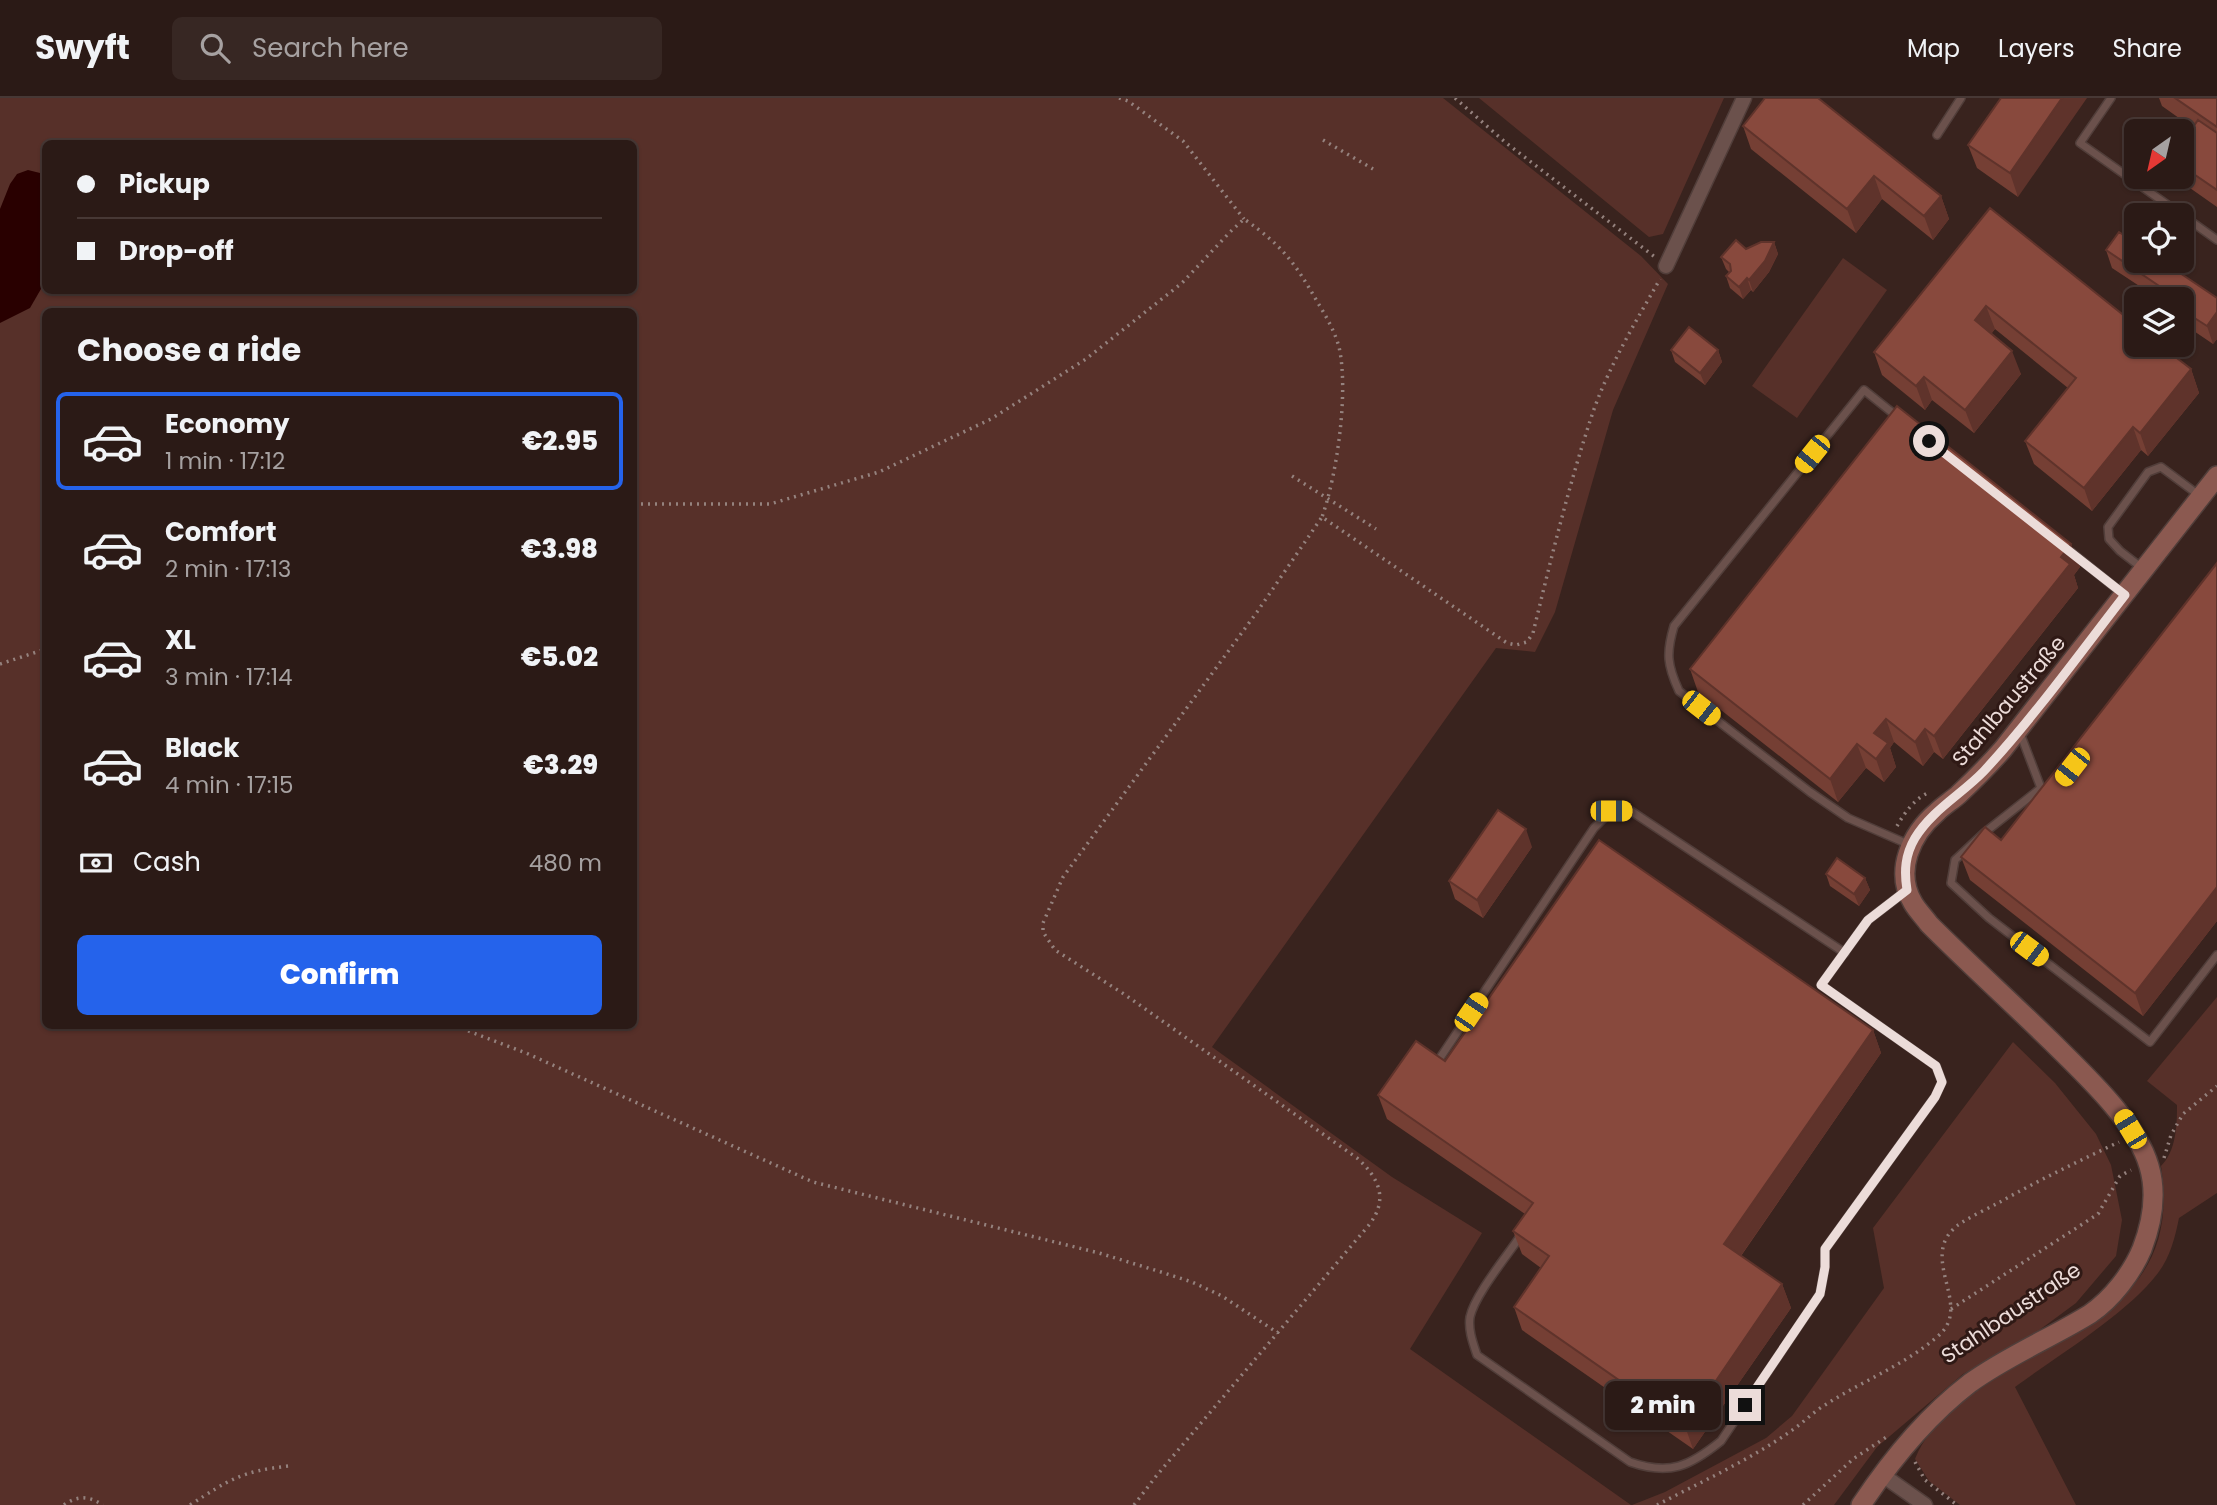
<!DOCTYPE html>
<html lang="en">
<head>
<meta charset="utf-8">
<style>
  body { margin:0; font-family:Poppins,sans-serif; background:#372723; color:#f1f3f6; height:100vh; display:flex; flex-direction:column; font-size:26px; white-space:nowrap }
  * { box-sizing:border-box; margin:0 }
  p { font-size:23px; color:#a6a1a1 }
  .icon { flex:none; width:38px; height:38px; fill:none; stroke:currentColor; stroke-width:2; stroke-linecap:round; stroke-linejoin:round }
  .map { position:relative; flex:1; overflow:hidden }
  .side { position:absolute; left:42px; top:210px; width:595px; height:721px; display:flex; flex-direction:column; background:#2b1a16; border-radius:10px; box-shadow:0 2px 5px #0004,0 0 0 2px #473835 }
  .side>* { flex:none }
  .banner { position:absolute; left:42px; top:42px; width:595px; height:154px; border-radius:10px; box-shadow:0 2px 5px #0004,0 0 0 2px #473835; display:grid; align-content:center; height:154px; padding:0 35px; background:#2b1a16 }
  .needle { width:46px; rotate:214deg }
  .buttons { position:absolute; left:2124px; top:21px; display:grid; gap:14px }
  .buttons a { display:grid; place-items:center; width:70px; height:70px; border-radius:10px; background:#2b1a16; box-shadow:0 2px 5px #0004,0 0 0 2px #473835; font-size:35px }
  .end { position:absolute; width:32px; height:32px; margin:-16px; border:9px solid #ecdcd9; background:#111; box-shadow:0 0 0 4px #111 }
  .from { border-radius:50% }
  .bubble { position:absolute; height:49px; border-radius:10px; background:#2b1a16; box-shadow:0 2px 5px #0004,0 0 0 2px #473835; font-size:23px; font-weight:800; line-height:49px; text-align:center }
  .car { position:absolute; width:21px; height:42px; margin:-21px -10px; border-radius:9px; box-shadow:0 0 5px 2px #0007; background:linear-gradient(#f5c518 24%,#345 0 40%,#f5c518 0 76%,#345 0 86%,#f5c518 0) }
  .banner b { display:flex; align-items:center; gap:24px; height:66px; font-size:26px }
  .banner b+b { border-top:2px solid #473835 }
  .banner i { width:18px; height:18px; background:#f1f3f6 }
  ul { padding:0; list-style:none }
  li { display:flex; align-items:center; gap:21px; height:98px; margin:0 14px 10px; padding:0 21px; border:4px solid transparent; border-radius:10px }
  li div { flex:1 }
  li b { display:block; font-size:26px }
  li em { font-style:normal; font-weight:800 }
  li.current { border-color:#2563eb }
  li>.icon { width:63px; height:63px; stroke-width:1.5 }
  h2 { padding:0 35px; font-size:32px; line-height:84px }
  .pay { display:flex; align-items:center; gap:18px; height:77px; padding:0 35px; font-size:26px }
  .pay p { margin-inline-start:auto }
  .primary-button { display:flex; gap:14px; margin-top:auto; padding:14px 35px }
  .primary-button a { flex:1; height:80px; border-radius:10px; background:#2563eb; color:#fff; font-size:28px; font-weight:800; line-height:80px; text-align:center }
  header { display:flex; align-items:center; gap:42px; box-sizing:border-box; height:98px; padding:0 35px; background:#2b1a16; border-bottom:2px solid #473835 }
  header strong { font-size:33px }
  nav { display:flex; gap:38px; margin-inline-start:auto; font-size:24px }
  .search { width:490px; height:63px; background:#372723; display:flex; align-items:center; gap:18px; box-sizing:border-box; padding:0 24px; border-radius:10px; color:#a6a1a1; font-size:26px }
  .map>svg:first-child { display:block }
</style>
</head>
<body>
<header>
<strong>Swyft</strong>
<div class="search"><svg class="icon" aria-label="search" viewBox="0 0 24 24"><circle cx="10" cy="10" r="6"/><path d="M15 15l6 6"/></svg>Search here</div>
<nav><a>Map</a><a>Layers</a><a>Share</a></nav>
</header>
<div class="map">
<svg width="2217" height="1407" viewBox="0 0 2217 1407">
  <rect width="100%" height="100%" fill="#39231e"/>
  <path fill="#573029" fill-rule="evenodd" d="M0 0H1443L1641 158 1668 186 1613 312 1555 514 1535 554 1496 550 1212 949 1392 1079 1482 1135 1410 1251 1631 1407H0ZM46 46H634V192H46ZM46 214H634V928H46Z
    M1479 0H1724L1663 136 1649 139Z
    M1843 160 1887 192 1797 320 1752 288Z
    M2217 899V1095L2179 1120C2175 1140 2170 1159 2158 1175 2127 1216 2057 1258 2015 1289L2076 1407H1960L1929 1383 1915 1361C1923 1340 1937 1326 1954 1311 2042 1233 2185 1222 2161 1068 2176 1053 2177 1028 2177 1007L2147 983Z
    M2013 944 2055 985 2096 1036 2111 1067 2122 1122 2116 1158 2076 1205 2026 1242 1963 1276 1877 1349 1834 1407H1632L1665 1394 1766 1340 1792 1318 1884 1190 1873 1130Z"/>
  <path fill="#290000" d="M28 72 40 75 44 80 45 184 30 210 0 225V111L10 86 17 76Z"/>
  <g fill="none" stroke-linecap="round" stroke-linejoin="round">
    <defs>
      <path id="lane" d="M2111 0 2080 45 2182 117
        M1937 37 1961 0
        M2182 117 2217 142
        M1899 320 1864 292 1674 528C1666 555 1667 567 1679 593L1810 694 1848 720 1910 747
        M2071 454 2122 495
        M2142 470 2120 453 2109 441 2108 429 2148 374 2161 369 2200 398
        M2020 635 2041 690 1984 735 1955 762 1951 785 1989 820 2150 944 2217 857
        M1440 960 1594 730 1611 713H1631L1845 855
        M1521 1137C1508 1157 1475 1196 1470 1219 1468 1232 1473 1245 1477 1257L1630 1364C1670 1378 1690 1368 1721 1343L1820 1196 1825 1169V1151L1935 999 1942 984 1936 968 1821 887 1868 822 1907 792"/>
      <path id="street" d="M1666 168 1744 0
        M1881 1376 1925 1407"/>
      <path id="secondary" d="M1861 1407C1891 1362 1927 1318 1970 1285 2007 1258 2051 1240 2090 1216 2112 1201 2132 1175 2142 1151 2152 1125 2157 1095 2149 1068 2136 1023 2084 976 2052 944 2011 904 1969 866 1929 826 1924 819 1917 812 1913 805 1894 773 1911 736 1937 714 1943 708 1951 703 1958 697 1974 682 1989 667 2003 651L2217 378"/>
    </defs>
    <use href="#lane" stroke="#513e3a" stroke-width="10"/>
    <use href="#street" stroke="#513e3a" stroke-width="17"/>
    <use href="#secondary" stroke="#513e3a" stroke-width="22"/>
    <path stroke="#95827e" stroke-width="3.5" stroke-dasharray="2 5" stroke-linecap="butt" d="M1119 0 1128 3 1183 43 1244 121
      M1455 0 1505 44 1655 159
      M1323 42 1373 71
      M1292 378 1376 431
      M634 406H770L879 374 991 321 1086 261 1182 185 1230 134 1244 121C1283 148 1295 165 1318 205 1326 218 1335 234 1339 249 1349 293 1337 377 1322 419
      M0 566 46 551
      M1897 728C1905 714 1915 700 1930 694
      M455 928 526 955 813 1084 1099 1155 1161 1174 1192 1184 1222 1198 1278 1235
      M2164 1060 2171 1037 2183 1016 2217 988
      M1951 1211 2098 1116 2120 1078 2131 1072
      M1915 1364 1925 1382 1957 1407
      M64 1407C78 1397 89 1398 103 1407
      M190 1407C229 1382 241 1373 289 1368
      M1134 1407 1157 1377 1369 1127C1389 1101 1379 1080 1357 1060L1124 896 1055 852 1043 834V825L1063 779 1257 514 1322 419 1507 545 1516 547 1527 544 1533 535C1551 461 1569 386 1593 314 1609 268 1636 223 1660 181
      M1657 1407C1701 1384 1751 1361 1791 1333 1803 1325 1813 1314 1825 1307 1862 1283 1905 1267 1938 1238 1969 1212 1932 1174 1945 1143 1948 1136 1953 1131 1958 1127 1971 1118 1987 1111 2000 1104 2039 1082 2079 1063 2119 1044
      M1803 1407 1853 1361 1888 1338"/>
    <use href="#lane" stroke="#6b514c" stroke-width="7"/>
    <use href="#street" stroke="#6b514c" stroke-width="14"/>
    <use href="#secondary" stroke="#8b5950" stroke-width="19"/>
  </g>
  <path fill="#753f34" d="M2001 0 2018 99 1977 70 1968 47Z
    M2159 0H2217V109L2180 83 2178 79H2182V45L2193 30 2162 8Z
    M1743 28 1941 98 1949 121 1933 142 1882 101 1856 135 1751 51Z
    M1990 110 2191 271 2199 295 2148 358 2141 352 2092 413 2034 366 2025 343 2068 290 1995 231 1991 236 2021 276 1974 335 1932 302 1925 312 1882 277 1874 254Z
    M1774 144 1778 156 1769 174 1753 194 1751 192 1743 201 1730 190 1726 178 1729 174 1726 171 1721 159Z
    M2106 152 2217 200V241L2213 246 2182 225V201H2159L2112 170Z
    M1671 252H1718L1722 264 1705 287 1675 264Z
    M2071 446 2080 469 2074 477 2078 490 1943 661 1934 654 1923 668 1894 644 1890 650 1896 669 1884 684 1866 670 1838 704 1698 594 1690 571Z
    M2217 465V823L2143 918 1970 782 1961 759 2001 742Z
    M1532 749 1483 820 1455 801 1449 783Z
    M1826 776 1865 780 1870 792 1859 808 1830 788Z
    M1873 932 1881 955 1741 1158 1782 1186 1791 1210 1693 1351 1522 1232 1514 1209 1541 1170 1522 1156 1513 1133 1525 1116 1387 1021 1378 997 1445 963Z"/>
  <path fill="#5f332b" d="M2062 0H2087L2018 99 2010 75Z
    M1874 78 1882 101 1856 135 1847 111Z
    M1941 98 1949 121 1933 142 1924 118Z
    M1774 144 1778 156 1769 174 1753 194 1749 182Z
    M1747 180 1751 192 1743 201 1739 189Z
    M1986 208 1995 231 1983 246 1975 222Z
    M2217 214V241L2213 246 2207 228Z
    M1718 252 1722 264 1705 287 1700 275Z
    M2012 253 2021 276 1974 335 1965 312Z
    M2191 271 2199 295 2148 358 2140 335Z
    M1924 279 1932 302 1925 312 1916 288Z
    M2133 329 2141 352 2092 413 2084 390Z
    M2071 446 2080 469 2074 477 2078 490 1943 661 1934 638Z
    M1886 621 1894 644 1890 650 1896 669 1884 684 1876 661 1874 635Z
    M1925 631 1934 654 1923 668 1915 644Z
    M1857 646 1866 670 1838 704 1830 681Z
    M1526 731 1532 749 1483 820 1477 802Z
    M1865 780 1870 792 1859 808 1854 796Z
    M2217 789V823L2143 918 2135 895Z
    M1873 932 1881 955 1733 1169 1724 1146Z
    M1782 1186 1791 1210 1693 1351 1685 1328Z"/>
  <path fill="#88493d" stroke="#5f332b" stroke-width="2" d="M1765 0H1818L1941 98 1924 118 1874 78 1847 111 1743 28Z
    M2001 0H2062L2010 75 1968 47Z
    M2175 0H2217V29Z
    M2198 22 2217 35V92L2182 68V45Z
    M1990 110 2137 228V247H2160L2191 271 2140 335 2133 329 2084 390 2025 343 2076 280 1986 208 1975 222 2012 253 1965 312 1924 279 1916 288 1874 254Z
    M2119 134 2137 146V163H2162L2217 200V214L2207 228 2182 212V201H2166L2164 200 2168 194 2106 152Z
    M1736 142 1746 151 1761 144H1774L1765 163 1749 182 1747 180 1739 189 1726 178 1731 173 1730 166 1721 159Z
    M1689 229 1718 252 1700 275 1671 252Z
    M1897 308 2071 446 2061 459 2070 466 1934 638 1925 631 1915 644 1886 621 1874 635 1888 645 1876 661 1857 646 1830 681 1690 571Z
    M2217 465V789L2135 895 1961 759 1985 729 2001 742Z
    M1498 712 1526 731 1477 802 1449 783Z
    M1599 742 1873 932 1724 1146 1782 1186 1685 1328 1514 1209 1549 1158 1513 1133 1533 1105 1378 997 1416 943 1445 963Z
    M1837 760 1865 780 1854 796 1826 776Z"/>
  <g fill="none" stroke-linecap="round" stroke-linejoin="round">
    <path stroke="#ecdcd9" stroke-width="9" d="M1745 1307 1820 1196 1825 1169V1151L1935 999 1942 984 1936 968 1821 887 1868 822 1907 792C1904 773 1905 757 1915 740 1932 712 1962 696 1984 673 2034 619 2080 555 2125 497L1929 343"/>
  </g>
  <g text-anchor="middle" stroke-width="6" stroke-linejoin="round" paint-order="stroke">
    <g font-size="21" fill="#ecdcd9" stroke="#2f1915">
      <text transform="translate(2009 603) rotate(-50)" y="7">Stahlbaustraße</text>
      <text transform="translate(2011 1215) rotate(-34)" y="7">Stahlbaustraße</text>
    </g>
  </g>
</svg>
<div class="buttons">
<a><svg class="needle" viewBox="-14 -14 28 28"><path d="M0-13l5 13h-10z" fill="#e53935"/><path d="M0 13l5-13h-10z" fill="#a6a1a1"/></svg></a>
<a><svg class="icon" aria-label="locate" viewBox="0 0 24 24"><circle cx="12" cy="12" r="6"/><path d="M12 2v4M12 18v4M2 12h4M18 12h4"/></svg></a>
<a><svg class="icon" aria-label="layers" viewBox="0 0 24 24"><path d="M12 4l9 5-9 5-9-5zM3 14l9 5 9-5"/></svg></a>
</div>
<i class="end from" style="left:1929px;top:343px"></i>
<i class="end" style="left:1745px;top:1307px"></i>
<div class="bubble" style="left:1605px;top:1283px;width:116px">2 min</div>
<i class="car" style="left:1812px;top:356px;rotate:219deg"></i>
<i class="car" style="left:1701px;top:610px;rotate:128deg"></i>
<i class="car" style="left:2072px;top:669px;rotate:218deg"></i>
<i class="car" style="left:1611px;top:713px;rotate:90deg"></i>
<i class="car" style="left:2029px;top:851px;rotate:127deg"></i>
<i class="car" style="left:1471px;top:914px;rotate:34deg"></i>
<i class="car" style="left:2130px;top:1031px;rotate:329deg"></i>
<div class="banner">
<b><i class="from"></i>Pickup</b>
<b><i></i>Drop-off</b>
</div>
<section class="side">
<h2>Choose a ride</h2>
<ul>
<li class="current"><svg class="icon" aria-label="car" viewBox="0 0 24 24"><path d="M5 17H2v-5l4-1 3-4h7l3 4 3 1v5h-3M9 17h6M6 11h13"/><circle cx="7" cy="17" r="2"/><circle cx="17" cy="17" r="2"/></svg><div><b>Economy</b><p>1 min · 17:12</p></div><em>€2.95</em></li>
<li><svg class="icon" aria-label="car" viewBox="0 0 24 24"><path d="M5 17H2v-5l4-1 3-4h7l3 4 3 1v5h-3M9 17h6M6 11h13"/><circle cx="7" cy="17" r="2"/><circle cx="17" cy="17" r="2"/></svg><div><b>Comfort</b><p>2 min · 17:13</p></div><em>€3.98</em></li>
<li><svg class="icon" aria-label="car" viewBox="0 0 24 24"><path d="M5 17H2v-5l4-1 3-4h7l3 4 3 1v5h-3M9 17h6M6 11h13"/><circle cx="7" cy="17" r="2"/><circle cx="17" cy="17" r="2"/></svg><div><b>XL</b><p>3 min · 17:14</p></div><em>€5.02</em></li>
<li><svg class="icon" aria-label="car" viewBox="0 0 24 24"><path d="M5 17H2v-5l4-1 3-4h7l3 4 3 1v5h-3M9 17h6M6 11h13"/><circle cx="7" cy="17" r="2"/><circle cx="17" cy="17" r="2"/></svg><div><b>Black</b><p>4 min · 17:15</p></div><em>€3.29</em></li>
</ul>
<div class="pay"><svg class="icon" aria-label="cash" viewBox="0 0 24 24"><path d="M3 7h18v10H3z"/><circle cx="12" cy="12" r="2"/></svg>Cash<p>480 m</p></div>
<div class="primary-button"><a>Confirm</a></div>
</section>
</div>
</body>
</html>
